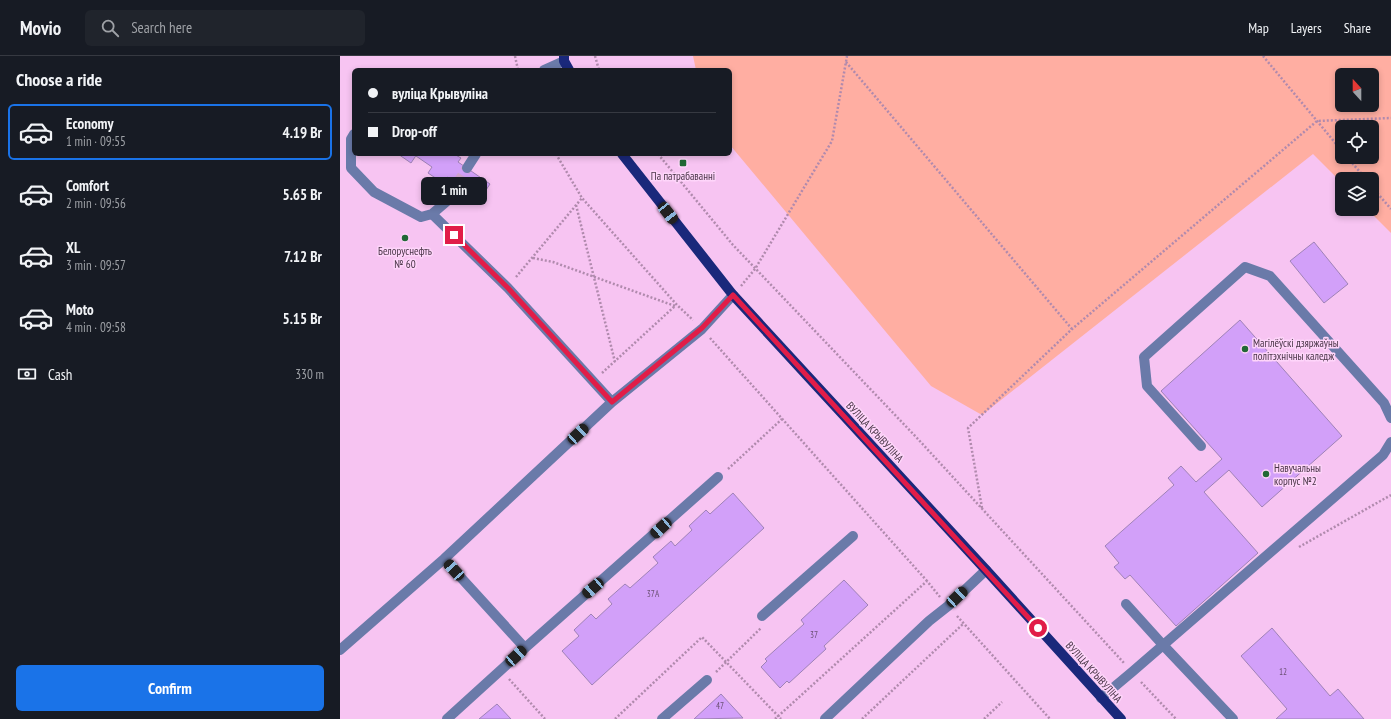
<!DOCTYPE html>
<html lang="en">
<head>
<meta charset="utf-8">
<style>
  body { margin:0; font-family:"PT Sans Narrow",sans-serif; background:#20242c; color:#f1f3f6; height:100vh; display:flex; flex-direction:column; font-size:15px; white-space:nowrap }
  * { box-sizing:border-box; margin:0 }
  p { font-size:13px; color:#9ea1a6 }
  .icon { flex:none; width:22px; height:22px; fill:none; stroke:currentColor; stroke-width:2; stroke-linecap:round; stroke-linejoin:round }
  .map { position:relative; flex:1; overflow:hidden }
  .side { display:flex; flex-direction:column; background:#171b24; width:340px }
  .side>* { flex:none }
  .guide { position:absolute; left:12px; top:12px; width:380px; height:88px; border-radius:6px; box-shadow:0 2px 6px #0003; display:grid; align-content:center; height:88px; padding:0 16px; background:#171b24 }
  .needle { width:26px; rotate:339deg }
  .buttons { position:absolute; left:995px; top:12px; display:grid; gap:8px }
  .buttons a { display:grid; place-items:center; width:44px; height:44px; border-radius:6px; background:#171b24; box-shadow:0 2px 6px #0003; font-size:20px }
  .end { position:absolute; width:18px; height:18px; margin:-9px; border:5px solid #e11d48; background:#fff; box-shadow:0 0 0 2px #fff }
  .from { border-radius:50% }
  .bubble { position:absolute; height:28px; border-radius:6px; background:#171b24; box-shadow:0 2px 6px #0003; font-size:13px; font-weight:700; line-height:28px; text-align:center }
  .car { position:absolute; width:12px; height:24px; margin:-12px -6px; border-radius:5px; box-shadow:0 0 3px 1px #0007; background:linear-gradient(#222 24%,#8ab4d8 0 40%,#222 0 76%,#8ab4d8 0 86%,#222 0) }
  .guide b { display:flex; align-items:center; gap:14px; height:38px; font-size:15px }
  .guide b+b { border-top:1px solid #363941 }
  .guide i { width:10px; height:10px; background:#f1f3f6 }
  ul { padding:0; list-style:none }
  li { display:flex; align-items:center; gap:12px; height:56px; margin:0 8px 6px; padding:0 8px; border:2px solid transparent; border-radius:6px }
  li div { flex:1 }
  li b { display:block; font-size:15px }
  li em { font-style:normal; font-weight:700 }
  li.current { border-color:#1a73e8 }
  li>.icon { width:36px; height:36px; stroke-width:1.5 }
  h2 { padding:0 16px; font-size:18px; line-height:48px }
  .pay { display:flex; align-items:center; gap:10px; height:44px; padding:0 16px; font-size:15px }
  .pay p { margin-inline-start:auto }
  .button { display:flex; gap:8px; margin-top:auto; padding:8px 16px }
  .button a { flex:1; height:46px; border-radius:6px; background:#1a73e8; color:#fff; font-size:16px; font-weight:700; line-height:46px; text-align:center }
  header { display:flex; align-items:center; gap:24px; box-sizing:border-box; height:56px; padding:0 20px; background:#171b24; border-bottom:1px solid #363941 }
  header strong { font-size:19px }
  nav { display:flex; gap:22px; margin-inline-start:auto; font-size:14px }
  .search { width:280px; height:36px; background:#20242c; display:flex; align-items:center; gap:10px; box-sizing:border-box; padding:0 14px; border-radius:6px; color:#9ea1a6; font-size:15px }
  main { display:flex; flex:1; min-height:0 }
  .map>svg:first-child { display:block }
</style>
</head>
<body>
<header>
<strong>Movio</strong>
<div class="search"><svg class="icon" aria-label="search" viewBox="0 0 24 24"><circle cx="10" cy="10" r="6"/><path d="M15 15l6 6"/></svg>Search here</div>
<nav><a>Map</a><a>Layers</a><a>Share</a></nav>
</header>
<main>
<section class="side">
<h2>Choose a ride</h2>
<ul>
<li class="current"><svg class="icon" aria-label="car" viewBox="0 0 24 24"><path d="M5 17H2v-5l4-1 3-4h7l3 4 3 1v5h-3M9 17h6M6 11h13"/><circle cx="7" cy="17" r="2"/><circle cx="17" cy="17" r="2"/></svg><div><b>Economy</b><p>1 min · 09:55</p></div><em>4.19 Br</em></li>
<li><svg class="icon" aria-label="car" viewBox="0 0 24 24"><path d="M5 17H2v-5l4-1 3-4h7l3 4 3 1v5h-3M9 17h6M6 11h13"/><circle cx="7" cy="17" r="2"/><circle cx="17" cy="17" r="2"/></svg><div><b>Comfort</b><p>2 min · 09:56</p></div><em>5.65 Br</em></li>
<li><svg class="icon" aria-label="car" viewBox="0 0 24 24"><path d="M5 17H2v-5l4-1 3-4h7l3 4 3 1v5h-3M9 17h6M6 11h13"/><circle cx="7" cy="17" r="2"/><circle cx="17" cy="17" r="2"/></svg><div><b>XL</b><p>3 min · 09:57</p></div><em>7.12 Br</em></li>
<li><svg class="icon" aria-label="car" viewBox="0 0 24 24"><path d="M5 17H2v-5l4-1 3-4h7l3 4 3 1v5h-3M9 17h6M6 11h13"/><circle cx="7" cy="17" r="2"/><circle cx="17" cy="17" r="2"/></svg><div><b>Moto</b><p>4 min · 09:58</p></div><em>5.15 Br</em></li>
</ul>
<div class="pay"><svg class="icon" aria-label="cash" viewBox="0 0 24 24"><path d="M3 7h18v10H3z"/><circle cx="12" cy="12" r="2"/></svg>Cash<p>330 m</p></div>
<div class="button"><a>Confirm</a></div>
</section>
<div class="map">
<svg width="1051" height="663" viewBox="0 0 1051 663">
  <rect width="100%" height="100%" fill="#f7c4f2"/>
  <path fill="#ffaea2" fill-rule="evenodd" d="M353 0H1051V177L1027 153H1032V123H1002V127L973 98 642 359 591 330 390 89V14H356ZM1002 19H1032V49H1002ZM1002 71H1032V101H1002Z"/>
  <path fill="#d2a0f9" stroke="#9f82b7" d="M58 98H77L71 107Z
    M77 98H114L121 102 118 106 150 128 140 143 107 121 103 127 88 117 92 111 76 100Z
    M974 186 1008 228 984 247 950 205Z
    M900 264 1002 380 922 451 889 414 864 436 918 497 836 570 790 519 785 523 774 511 779 507 765 490 834 429 828 422 841 410 856 426 882 403 821 335Z
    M393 437 424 472 252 629 222 595 239 580 234 574 251 558 256 563 272 548 268 543 285 528 290 532 318 507 313 501 331 485 335 490 352 474 349 470 366 454 370 458Z
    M504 524 528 549 484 590 486 593 449 627 447 625 440 632 421 611 427 605 425 603 464 568 461 564Z
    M932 572 990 640 998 633 1024 663H936L947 653 901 600Z
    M381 638 403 662 354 663Z
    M157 648 171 663H139Z"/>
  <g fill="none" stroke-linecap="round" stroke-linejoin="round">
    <path stroke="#d4a7d0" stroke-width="10" stroke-dasharray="10 5" stroke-linecap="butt" d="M117 128 127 112"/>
    <path stroke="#b08aad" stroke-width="2.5" stroke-dasharray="2 2" stroke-linecap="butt" d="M175 0 178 14
      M255 0 259 14
      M923 0 1002 95
      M506 6 732 273
      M216 98 242 142 337 249 353 264
      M318 98 393 189 577 382 784 607
      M1007 101 1026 123
      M1032 131 1051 153
      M236 149 275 306
      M193 202 213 206 335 250
      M176 221 242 142
      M401 230 415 213 492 85 507 0
      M370 282 587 525
      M262 317 335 250
      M388 413 442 363
      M642 452 628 372 732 273 977 65 1051 62
      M959 491 1051 439
      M617 560 710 663
      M376 616 421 572
      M169 623 205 663
      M801 626 836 663
      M275 663 362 581 441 663
      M435 663 587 525 600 541
      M522 663 623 568
      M644 663 662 646"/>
    <path stroke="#6a7aa9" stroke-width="10" d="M204 14 224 5
      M14 78 11 83V112L34 136 81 161 92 158 106 146 117 128
      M127 112 136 98
      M92 158 168 232 272 346
      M861 390 807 330 804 301 905 211 930 220 1044 347 1051 362
      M104 503 185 592 107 663
      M786 548 823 589 893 663
      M422 560 513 480
      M185 592 378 421
      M0 594 104 503 272 346 362 273 393 239
      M761 642 792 616 1043 399 1051 386
      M322 663 367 624
      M485 663 589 565 608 550 646 514"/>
    <path stroke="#1a287b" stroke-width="10" d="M224 0V5L229 14
      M282 98 393 239 646 514 781 663"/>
  </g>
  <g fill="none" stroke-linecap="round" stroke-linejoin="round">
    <path stroke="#e11d48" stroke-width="5" d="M114 179 168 232 272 346 362 272 393 239 698 572"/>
  </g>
  <g fill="#216835" stroke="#fed5fa" stroke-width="1.5">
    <rect x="339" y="103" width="8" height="8" rx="2"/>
    <circle cx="65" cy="182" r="4"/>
    <circle cx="905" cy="293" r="4"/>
    <circle cx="926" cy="418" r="4"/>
  </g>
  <g text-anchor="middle" stroke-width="3" stroke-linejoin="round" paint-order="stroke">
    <g font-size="9" fill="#6b5074">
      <text x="313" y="541">37А</text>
      <text x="474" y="582">37</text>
      <text x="943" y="619">12</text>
      <text x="380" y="653">47</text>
    </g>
    <g font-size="11" fill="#493547" stroke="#fed5fa">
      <text x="343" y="124">Па патрабаванні</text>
      <text x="65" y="199">Белоруснефть<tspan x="65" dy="13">№ 60</tspan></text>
      <text x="913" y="291" text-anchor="start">Магілёўскі дзяржаўны<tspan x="913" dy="13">політэхнічны каледж</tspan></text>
      <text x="934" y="416" text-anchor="start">Навучальны<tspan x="934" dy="13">корпус №2</tspan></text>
    </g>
    <g font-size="11" fill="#493547" stroke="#fed5fa">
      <text transform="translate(535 376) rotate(47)" y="4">ВУЛІЦА КРЫВУЛІНА</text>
      <text transform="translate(754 616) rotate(48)" y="4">ВУЛІЦА КРЫВУЛІНА</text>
    </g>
  </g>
</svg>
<div class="buttons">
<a><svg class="needle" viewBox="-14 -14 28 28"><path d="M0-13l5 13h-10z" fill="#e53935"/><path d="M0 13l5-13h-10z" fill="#9ea1a6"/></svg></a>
<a><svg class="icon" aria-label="locate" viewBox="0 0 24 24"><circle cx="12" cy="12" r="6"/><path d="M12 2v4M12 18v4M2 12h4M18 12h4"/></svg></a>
<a><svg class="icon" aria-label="layers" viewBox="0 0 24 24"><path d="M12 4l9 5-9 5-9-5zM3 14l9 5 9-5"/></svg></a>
</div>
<i class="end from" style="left:698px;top:572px"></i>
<i class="end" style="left:114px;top:179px"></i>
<div class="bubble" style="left:81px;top:121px;width:66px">1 min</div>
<i class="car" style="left:328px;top:157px;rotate:142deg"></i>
<i class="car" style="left:238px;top:378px;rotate:47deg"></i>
<i class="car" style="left:321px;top:472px;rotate:228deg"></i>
<i class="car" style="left:114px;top:514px;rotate:318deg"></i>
<i class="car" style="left:253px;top:532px;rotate:229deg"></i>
<i class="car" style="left:617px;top:541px;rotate:47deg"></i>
<i class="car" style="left:176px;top:600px;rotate:48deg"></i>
<div class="guide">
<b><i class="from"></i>вуліца Крывуліна</b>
<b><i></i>Drop-off</b>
</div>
</div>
</main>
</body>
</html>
